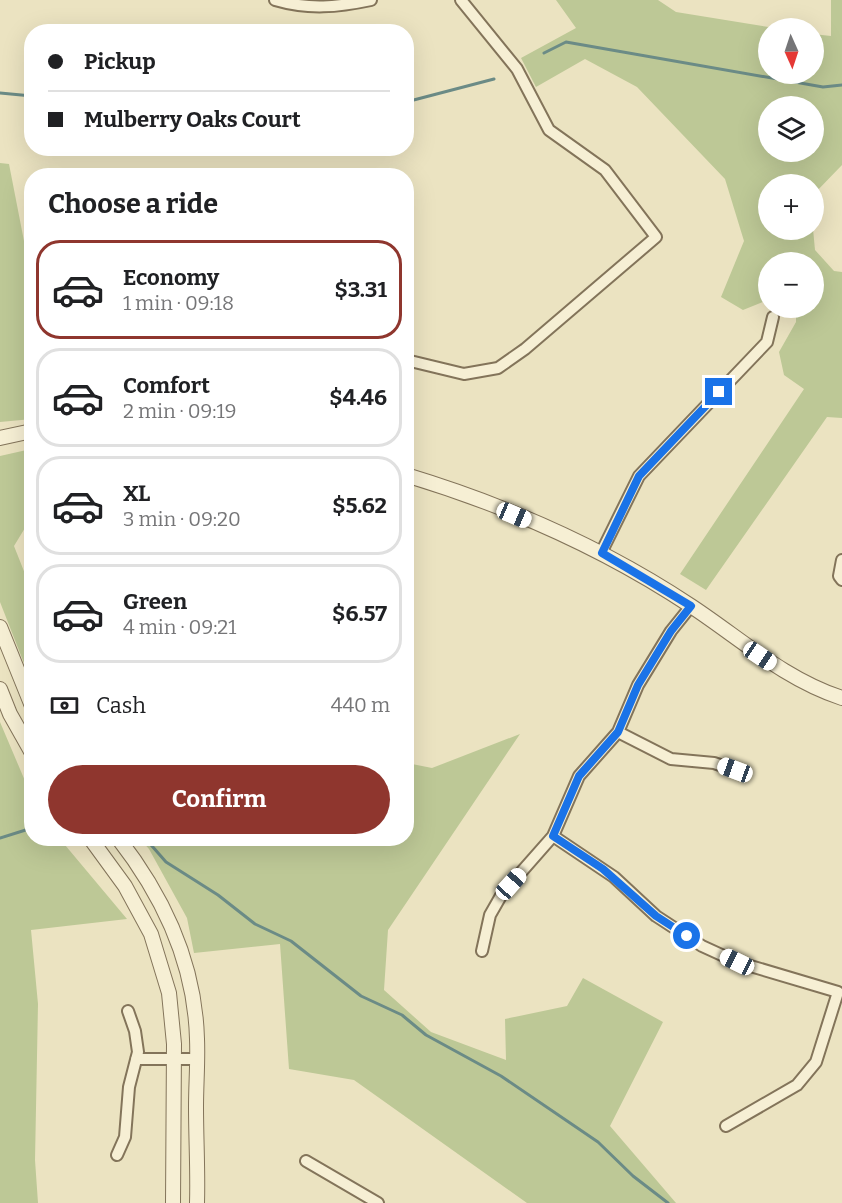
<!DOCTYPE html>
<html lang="en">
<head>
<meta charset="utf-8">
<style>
  body { margin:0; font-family:Bitter,serif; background:#f2f2f2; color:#202124; height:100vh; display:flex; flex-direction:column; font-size:22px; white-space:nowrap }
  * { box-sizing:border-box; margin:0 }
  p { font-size:20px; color:#757577 }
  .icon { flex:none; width:33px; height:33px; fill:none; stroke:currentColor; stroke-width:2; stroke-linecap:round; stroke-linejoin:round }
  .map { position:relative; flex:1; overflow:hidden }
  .details { position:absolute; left:24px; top:168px; width:390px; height:678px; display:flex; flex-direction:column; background:#fff; border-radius:24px; box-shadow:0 6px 24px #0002 }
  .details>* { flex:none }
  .top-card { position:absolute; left:24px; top:24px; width:390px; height:132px; border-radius:24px; box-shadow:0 6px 24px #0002; display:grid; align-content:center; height:132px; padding:0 24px; background:#fff }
  .needle { width:39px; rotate:177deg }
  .tools { position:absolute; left:758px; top:18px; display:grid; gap:12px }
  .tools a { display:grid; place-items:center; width:66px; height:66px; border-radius:50%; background:#fff; box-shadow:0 6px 24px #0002; font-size:30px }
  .end { position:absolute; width:27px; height:27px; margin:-14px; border:8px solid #1a73e8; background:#fff; box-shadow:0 0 0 3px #fff }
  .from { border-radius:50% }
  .car { position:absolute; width:18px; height:36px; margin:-18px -9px; border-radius:8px; box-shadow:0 0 4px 2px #0007; background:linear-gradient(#fff 24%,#345 0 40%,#fff 0 76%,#345 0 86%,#fff 0) }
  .top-card b { display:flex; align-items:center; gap:21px; height:57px; font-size:22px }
  .top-card b+b { border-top:2px solid #e0e0e0 }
  .top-card i { width:15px; height:15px; background:#202124 }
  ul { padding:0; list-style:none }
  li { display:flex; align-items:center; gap:18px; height:99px; margin:0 12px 9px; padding:0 12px; border:3px solid #e0e0e0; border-radius:24px }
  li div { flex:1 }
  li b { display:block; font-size:22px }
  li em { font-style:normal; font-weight:700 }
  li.on { border-color:#8f362e }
  li>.icon { width:54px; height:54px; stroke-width:1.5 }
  h2 { padding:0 24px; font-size:27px; line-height:72px }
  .pay { display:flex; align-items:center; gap:15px; height:66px; padding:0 24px; font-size:22px }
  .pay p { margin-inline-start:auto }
  .action { display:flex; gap:12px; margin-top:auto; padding:12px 24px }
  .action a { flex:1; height:69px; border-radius:36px; background:#8f362e; color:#fff; font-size:24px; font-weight:700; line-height:69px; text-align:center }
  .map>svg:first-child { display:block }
</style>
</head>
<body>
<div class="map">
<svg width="842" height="1203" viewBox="0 0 842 1203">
  <rect width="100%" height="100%" fill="#ebe3c1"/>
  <path fill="#bdc896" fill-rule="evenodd" d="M556 0H658L676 12 775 28H768V74H813V34L831 36V0H842V165L813 195V184H768V230L813 229 815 250 834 271 842 272V418L827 417 706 590 680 574 804 389 784 375 779 352 796 322V309L794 308H813V262H768V300L743 310 721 297 744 241 725 179 637 87 585 59 536 87 521 58 576 28ZM768 106H813V152H768Z
    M0 163 9 164 31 277 32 419 0 422Z
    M31 449V518L14 546 31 589V681L0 602V456Z
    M0 722 31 795 32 838 60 839 127 919 31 930 38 1004 35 1160 38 1203H0Z
    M520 734 388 930 384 990 431 1032 506 1060 505 1019 567 1006 583 978 663 1022 610 1126 676 1203H527L354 1080 289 1069 280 944 194 953 187 918 149 849 140 839 406 838 407 763 432 768Z"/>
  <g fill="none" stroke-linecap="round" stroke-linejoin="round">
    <path stroke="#6b8b86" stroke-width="3" d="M544 53 566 42 823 87 842 85
      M0 93 32 96
      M406 102 494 79
      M0 838 32 828
      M145 838 166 862 218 895 255 924 291 941 361 996 402 1015 426 1035 501 1076 598 1142 633 1176 668 1203"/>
    <defs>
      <path id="minor" d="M275 0C309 10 338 7 371 0
        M406 360 464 374 498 368 525 349 656 237 605 170 549 130 517 69 461 0
        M601 553 639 476 767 342 773 317
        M842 560 839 576 842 580
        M618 732 671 759 714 763 735 770
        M553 836 614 877 656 916 702 946 737 962 838 992 816 1062 797 1085 726 1126
        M482 951 490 915 502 894 553 836 579 776 618 732 638 685 671 631 691 606
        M136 1059H197
        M117 1155 125 1137 129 1087 138 1052 135 1031 128 1011
        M306 1161 378 1203"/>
      <path id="tertiary" d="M0 438 32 431
        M406 475C505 505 605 549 691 606 741 639 784 679 842 698
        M0 627 32 706
        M0 689 10 714 32 753
        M90 838 125 886 151 934 169 993 174 1044 173 1203
        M118 838C164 897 195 963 197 1039 198 1061 196 1084 196 1107 196 1139 198 1171 197 1203"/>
    </defs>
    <use href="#minor" stroke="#83745a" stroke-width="14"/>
    <use href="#tertiary" stroke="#83745a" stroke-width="16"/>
    <use href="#minor" stroke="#f6efd4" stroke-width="10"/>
    <use href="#tertiary" stroke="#f6efd4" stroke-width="14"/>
  </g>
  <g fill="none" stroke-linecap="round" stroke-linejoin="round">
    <path stroke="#1a73e8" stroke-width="8" d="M687 936 656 916 603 869 553 836 579 776 618 732 638 685 671 631 691 606 602 553 639 476 719 392"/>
  </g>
</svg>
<div class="tools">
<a><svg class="needle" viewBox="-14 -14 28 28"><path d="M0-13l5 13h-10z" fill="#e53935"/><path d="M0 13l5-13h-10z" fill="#757577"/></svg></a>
<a><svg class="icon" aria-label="layers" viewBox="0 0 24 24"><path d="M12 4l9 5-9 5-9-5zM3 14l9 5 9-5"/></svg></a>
<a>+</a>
<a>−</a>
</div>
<i class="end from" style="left:687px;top:936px"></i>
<i class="end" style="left:719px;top:392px"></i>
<i class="car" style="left:514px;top:515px;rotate:113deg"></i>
<i class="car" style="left:760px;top:656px;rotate:124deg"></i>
<i class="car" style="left:735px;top:770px;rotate:290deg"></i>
<i class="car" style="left:511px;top:884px;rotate:42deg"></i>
<i class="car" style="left:737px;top:962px;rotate:296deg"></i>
<div class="top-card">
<b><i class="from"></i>Pickup</b>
<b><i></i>Mulberry Oaks Court</b>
</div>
<section class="details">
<h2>Choose a ride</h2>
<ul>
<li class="on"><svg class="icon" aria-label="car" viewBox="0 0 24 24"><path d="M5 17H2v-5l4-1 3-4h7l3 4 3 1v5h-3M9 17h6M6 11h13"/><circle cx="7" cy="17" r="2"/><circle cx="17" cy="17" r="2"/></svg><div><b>Economy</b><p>1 min · 09:18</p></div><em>$3.31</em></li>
<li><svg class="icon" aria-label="car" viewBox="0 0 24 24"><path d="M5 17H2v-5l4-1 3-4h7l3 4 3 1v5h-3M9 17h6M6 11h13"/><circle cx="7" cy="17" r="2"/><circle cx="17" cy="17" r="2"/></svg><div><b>Comfort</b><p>2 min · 09:19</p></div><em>$4.46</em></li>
<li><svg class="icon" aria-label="car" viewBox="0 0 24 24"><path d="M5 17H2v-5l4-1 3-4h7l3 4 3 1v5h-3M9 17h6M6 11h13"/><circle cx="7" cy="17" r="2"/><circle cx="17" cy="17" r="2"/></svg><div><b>XL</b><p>3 min · 09:20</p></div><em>$5.62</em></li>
<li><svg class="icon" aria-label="car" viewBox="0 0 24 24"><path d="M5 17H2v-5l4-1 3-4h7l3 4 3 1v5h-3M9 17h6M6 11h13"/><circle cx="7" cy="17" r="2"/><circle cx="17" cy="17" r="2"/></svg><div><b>Green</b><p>4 min · 09:21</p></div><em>$6.57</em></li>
</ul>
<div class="pay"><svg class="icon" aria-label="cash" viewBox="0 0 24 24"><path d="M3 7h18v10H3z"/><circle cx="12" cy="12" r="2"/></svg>Cash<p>440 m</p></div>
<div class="action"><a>Confirm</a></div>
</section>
</div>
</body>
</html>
